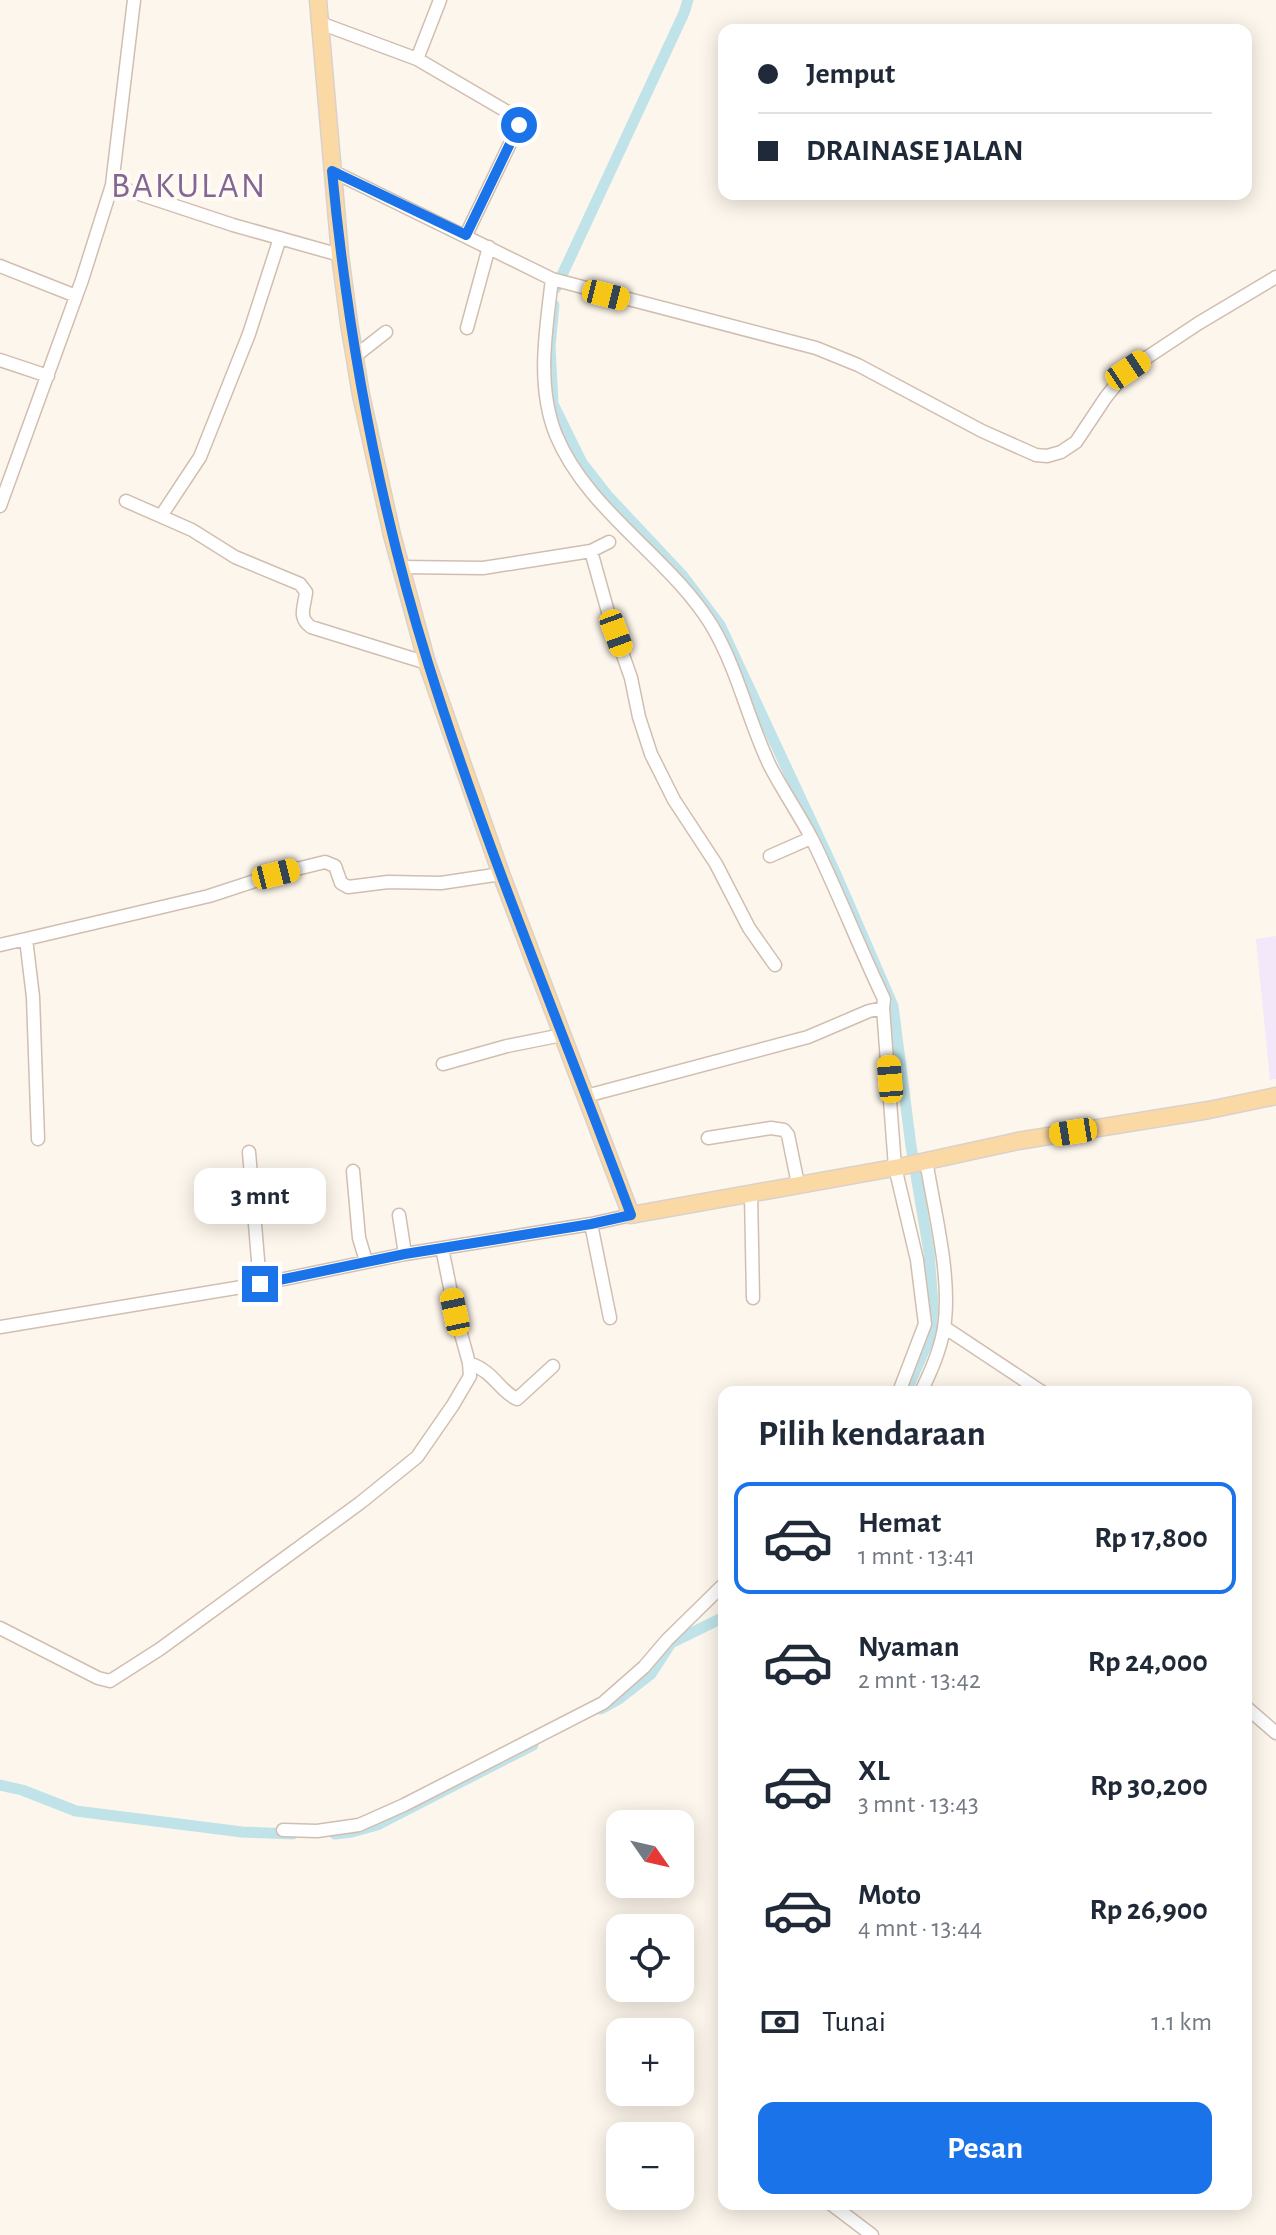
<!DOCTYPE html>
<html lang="id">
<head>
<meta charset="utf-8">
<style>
  body { margin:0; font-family:"Alegreya Sans",sans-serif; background:#f2f2f3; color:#1f2937; height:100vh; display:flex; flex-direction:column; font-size:30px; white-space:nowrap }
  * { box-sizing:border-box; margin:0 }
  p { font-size:26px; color:#747a83 }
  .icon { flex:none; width:44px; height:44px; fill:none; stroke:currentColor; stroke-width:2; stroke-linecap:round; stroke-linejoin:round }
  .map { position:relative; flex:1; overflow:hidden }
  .drawer { position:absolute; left:718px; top:1386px; width:534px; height:824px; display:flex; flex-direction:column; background:#fff; border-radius:16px; box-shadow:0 4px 20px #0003 }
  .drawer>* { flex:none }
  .top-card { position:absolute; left:718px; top:24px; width:534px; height:176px; border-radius:16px; box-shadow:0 4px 20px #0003; display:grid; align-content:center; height:176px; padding:0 40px; background:#fff }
  .needle { width:52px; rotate:124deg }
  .tools { position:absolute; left:606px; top:1810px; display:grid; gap:16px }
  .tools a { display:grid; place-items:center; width:88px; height:88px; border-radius:16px; background:#fff; box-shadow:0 4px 20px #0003; font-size:40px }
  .end { position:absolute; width:36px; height:36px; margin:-18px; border:10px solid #1a73e8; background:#fff; box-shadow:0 0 0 4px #fff }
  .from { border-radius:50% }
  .bubble { position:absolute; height:56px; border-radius:16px; background:#fff; box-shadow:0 4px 20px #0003; font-size:26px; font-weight:700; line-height:56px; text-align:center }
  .car { position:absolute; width:24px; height:48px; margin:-24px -12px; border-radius:10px; box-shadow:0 0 6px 2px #0007; background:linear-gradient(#f5c518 24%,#345 0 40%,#f5c518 0 76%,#345 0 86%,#f5c518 0) }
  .top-card b { display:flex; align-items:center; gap:28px; height:76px; font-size:30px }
  .top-card b+b { border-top:2px solid #e0e1e3 }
  .top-card i { width:20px; height:20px; background:#1f2937 }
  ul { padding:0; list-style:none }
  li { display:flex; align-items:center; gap:24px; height:112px; margin:0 16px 12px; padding:0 24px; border:4px solid transparent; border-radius:16px }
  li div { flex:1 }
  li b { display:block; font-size:30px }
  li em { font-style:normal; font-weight:700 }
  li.on { border-color:#1a73e8 }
  li>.icon { width:72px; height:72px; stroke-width:1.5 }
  h2 { padding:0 40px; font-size:36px; line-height:96px }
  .pay { display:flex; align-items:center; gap:20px; height:88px; padding:0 40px; font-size:30px }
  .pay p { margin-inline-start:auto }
  .button { display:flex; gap:16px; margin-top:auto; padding:16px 40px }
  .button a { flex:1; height:92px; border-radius:16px; background:#1a73e8; color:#fff; font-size:32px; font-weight:700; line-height:92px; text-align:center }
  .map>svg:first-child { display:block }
</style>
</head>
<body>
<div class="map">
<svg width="1276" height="2235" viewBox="0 0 1276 2235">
  <rect width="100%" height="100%" fill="#fdf6ec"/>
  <path fill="#f3e8fa" d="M1276 936V1079L1270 1080 1256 939Z"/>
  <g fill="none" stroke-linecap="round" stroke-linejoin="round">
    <path stroke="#bfe3e8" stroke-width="11" d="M556 288 684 13 688 0
      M554 305 550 347 553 404 582 463 607 495 683 576 720 625 835 872 893 1006 911 1146 929 1252 933 1306 931 1335 906 1392
      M601 1709 619 1699 651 1674 671 1643 724 1617
      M0 1785 22 1790 76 1811 242 1832 293 1834
      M335 1834 352 1832 377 1825 533 1745"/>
    <defs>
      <path id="minor" d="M134 0 112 185 233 225 340 255
        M320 23 417 59 440 0
        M417 59 518 118 519 125 466 235
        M332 171 552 279 816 348 858 365 982 431 1036 455 1047 456 1061 452 1076 442 1106 397 1128 370 1199 323 1276 277
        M0 266 76 296
        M552 279C546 330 536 385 556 435 588 512 669 556 712 626 738 670 748 720 770 766 783 791 799 814 812 839 838 892 859 947 884 999L883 1008
        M467 328 489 247
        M354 357 386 332
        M0 360 48 376
        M126 501 192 530 235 557 300 584 306 592C305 606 297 617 311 627L427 663
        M0 506 82 280 112 185
        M161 516 200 457 249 334 280 238
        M591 551 608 612 631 678 639 717 651 754 674 800 716 864 749 928 775 965
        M401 567 483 568 591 551 609 542
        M770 856 811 838
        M26 939 209 896 276 874 325 862 335 866 341 883 348 887 388 882 441 883 501 874
        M0 945 26 939 33 997 38 1139
        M443 1064 507 1046 562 1035
        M586 1096 808 1037 869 1011 883 1008 895 1167 917 1260 925 1324 899 1392
        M708 1138 771 1128 784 1130 788 1135 798 1184
        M249 1152 260 1284
        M353 1171 359 1238 366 1261
        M751 1193 753 1298
        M399 1215 405 1254
        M591 1224 610 1318
        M0 1327 260 1284 405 1254 591 1224 631 1215
        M944 1327 1042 1392
        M469 1363C495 1372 499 1391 517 1399L553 1366
        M921 1392C931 1371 940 1351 944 1328 952 1277 934 1211 926 1160
        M0 1628 98 1678 110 1681 160 1649 360 1503 417 1457 453 1405 470 1376 469 1363 455 1312 442 1248
        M1246 1707 1276 1733
        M283 1830 317 1831 359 1825 404 1805 603 1703 644 1667 667 1640 724 1584
        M831 2204 872 2235"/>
      <path id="major" d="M318 0 340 255 349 323 361 395 392 535 427 663 501 874 631 1215 899 1167 1018 1141 1209 1110 1276 1096"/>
    </defs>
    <use href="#minor" stroke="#d1beb0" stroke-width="15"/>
    <use href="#major" stroke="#dad1cd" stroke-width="19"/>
    <use href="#minor" stroke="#fff" stroke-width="12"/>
    <use href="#major" stroke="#fbd9a5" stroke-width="16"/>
  </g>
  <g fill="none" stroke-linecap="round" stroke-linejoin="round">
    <path stroke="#1a73e8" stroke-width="10" d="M260 1284 405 1254 591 1224 631 1215C563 1031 486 850 428 663 378 502 348 338 332 171L466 235 519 125"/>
  </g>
  <g text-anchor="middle" stroke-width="8" stroke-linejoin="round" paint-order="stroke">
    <g font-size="36" letter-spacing="2" fill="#846695" stroke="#fffaf3">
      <text x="189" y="197">BAKULAN</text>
    </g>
  </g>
</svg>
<div class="tools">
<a><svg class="needle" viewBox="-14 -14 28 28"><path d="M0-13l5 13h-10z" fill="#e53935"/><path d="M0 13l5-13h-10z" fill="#747a83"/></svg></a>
<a><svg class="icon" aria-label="locate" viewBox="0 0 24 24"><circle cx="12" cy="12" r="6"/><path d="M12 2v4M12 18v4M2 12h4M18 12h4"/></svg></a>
<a>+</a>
<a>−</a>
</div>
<i class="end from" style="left:519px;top:125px"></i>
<i class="end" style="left:260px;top:1284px"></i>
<div class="bubble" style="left:194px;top:1168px;width:132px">3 mnt</div>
<i class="car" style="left:606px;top:295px;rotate:104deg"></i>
<i class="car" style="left:1128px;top:370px;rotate:56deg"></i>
<i class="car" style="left:616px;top:633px;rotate:160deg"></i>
<i class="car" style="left:276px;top:874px;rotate:76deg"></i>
<i class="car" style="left:890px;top:1079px;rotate:355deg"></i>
<i class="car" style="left:1073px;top:1132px;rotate:261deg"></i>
<i class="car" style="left:455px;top:1312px;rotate:348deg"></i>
<div class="top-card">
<b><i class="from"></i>Jemput</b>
<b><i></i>DRAINASE JALAN</b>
</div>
<section class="drawer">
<h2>Pilih kendaraan</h2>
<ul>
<li class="on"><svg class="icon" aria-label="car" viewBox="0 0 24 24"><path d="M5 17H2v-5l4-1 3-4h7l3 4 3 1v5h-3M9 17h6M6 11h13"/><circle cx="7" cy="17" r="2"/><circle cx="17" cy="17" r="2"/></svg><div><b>Hemat</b><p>1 mnt · 13:41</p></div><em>Rp 17,800</em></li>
<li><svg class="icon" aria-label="car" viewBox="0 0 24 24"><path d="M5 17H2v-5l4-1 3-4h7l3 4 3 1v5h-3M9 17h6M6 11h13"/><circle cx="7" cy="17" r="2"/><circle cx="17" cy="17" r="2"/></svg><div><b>Nyaman</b><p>2 mnt · 13:42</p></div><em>Rp 24,000</em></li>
<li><svg class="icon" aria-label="car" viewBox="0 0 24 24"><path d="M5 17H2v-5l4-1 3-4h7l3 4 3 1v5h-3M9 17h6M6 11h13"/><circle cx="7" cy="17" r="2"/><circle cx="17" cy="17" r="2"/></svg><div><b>XL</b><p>3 mnt · 13:43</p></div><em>Rp 30,200</em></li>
<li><svg class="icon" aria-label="car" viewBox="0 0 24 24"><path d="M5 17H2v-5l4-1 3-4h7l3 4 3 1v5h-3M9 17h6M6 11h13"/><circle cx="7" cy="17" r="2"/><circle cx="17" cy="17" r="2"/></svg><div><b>Moto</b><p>4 mnt · 13:44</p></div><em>Rp 26,900</em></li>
</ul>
<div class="pay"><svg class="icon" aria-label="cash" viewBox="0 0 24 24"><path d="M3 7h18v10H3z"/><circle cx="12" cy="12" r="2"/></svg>Tunai<p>1.1 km</p></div>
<div class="button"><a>Pesan</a></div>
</section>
</div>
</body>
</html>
